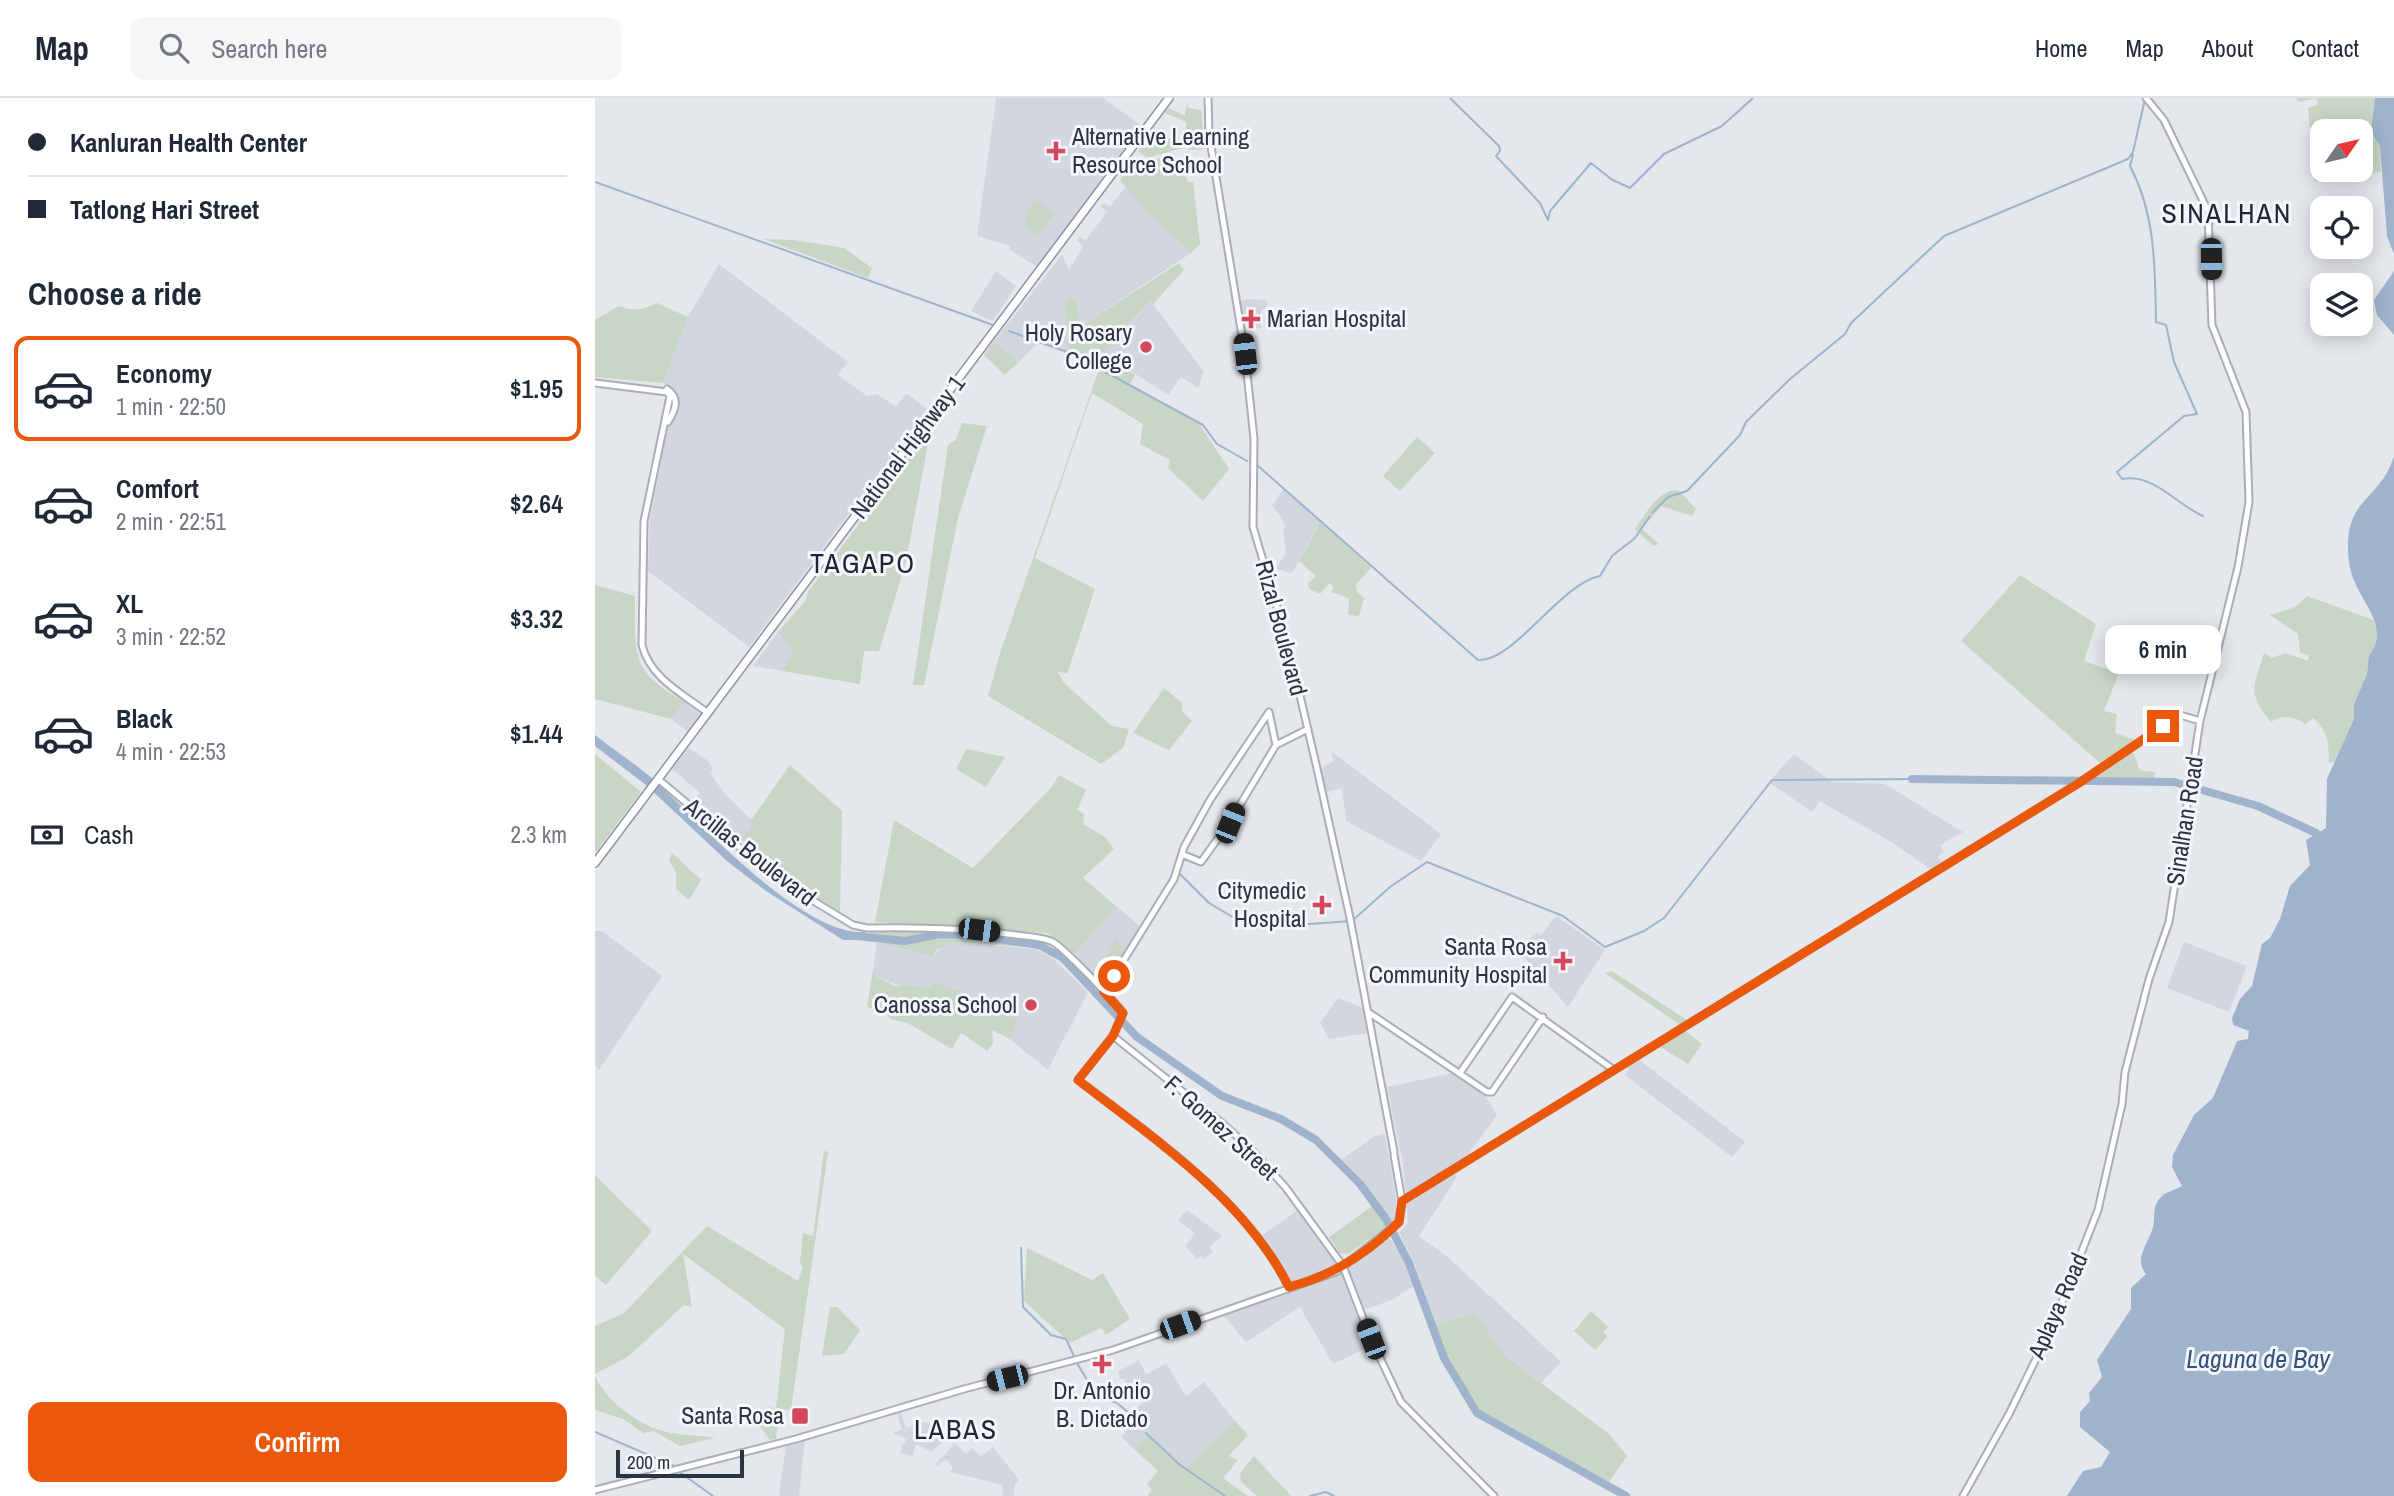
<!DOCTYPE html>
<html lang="en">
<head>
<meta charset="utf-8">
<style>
  body { margin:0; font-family:"Archivo Narrow",sans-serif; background:#f6f6f7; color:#1f2937; height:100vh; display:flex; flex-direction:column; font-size:26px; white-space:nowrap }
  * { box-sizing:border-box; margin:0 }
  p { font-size:23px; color:#747a83 }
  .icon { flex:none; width:38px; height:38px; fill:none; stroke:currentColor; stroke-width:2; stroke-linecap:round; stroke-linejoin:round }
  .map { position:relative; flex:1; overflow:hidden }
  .panel { display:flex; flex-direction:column; background:#fff; width:595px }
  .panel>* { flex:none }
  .guide { display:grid; align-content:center; height:154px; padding:0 28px; background:#fff }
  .needle { width:46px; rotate:56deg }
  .controls { position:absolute; left:1715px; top:21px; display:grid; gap:14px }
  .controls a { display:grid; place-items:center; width:63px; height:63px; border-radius:14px; background:#fff; box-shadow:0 4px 18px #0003; font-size:35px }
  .scale { position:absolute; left:21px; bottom:18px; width:128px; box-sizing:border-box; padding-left:7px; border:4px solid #2b3445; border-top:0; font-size:19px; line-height:24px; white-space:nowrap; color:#2b3445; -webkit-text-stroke:5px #f4f6f9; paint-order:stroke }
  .end { position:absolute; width:32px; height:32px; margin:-16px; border:9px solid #ea580c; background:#fff; box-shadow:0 0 0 4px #fff }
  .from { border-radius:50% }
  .bubble { position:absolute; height:49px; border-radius:14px; background:#fff; box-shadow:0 4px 18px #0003; font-size:23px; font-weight:600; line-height:49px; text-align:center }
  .car { position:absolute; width:21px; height:42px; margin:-21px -10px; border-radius:9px; box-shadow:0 0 5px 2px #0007; background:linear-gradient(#222 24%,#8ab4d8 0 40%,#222 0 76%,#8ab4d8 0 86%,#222 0) }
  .guide b { display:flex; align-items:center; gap:24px; height:66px; font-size:26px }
  .guide b+b { border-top:2px solid #e0e1e3 }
  .guide i { width:18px; height:18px; background:#1f2937 }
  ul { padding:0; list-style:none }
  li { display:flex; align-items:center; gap:21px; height:105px; margin:0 14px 10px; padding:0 14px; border:4px solid transparent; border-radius:14px }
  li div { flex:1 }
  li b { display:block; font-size:26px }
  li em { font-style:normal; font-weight:600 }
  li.current { border-color:#ea580c }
  li>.icon { width:63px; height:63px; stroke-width:1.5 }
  h2 { padding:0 28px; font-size:32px; line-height:84px }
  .pay { display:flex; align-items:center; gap:18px; height:77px; padding:0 28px; font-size:26px }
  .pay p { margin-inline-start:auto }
  .cta { display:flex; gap:14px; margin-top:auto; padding:14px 28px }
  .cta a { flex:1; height:80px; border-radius:14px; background:#ea580c; color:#fff; font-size:28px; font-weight:600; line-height:80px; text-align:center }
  header { display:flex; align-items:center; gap:42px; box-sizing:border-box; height:98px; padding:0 35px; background:#fff; border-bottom:2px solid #e0e1e3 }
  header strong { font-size:33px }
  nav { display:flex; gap:38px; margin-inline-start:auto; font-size:24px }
  .search { width:490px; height:63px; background:#f6f6f7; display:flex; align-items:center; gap:18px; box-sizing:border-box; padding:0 24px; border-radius:14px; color:#747a83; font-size:26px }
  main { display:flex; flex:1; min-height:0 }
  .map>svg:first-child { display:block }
</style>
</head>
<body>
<header>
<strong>Map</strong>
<div class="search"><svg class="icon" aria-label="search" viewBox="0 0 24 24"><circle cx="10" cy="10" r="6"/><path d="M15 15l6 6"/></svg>Search here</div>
<nav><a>Home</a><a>Map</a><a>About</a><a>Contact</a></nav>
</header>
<main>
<section class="panel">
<div class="guide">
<b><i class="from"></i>Kanluran Health Center</b>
<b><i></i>Tatlong Hari Street</b>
</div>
<h2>Choose a ride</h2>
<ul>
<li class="current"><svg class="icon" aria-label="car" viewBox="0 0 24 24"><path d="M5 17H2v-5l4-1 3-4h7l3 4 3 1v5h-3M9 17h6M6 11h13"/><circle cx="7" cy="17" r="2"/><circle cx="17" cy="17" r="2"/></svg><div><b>Economy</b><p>1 min · 22:50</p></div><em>$1.95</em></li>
<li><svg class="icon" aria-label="car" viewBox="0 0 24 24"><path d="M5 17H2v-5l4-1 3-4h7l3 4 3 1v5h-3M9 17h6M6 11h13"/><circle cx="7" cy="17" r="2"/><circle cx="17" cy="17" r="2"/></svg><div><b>Comfort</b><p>2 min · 22:51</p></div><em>$2.64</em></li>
<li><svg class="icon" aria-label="car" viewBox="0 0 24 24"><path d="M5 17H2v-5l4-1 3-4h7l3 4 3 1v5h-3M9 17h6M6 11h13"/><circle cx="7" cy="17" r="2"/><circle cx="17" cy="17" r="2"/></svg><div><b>XL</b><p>3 min · 22:52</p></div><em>$3.32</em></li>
<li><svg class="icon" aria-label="car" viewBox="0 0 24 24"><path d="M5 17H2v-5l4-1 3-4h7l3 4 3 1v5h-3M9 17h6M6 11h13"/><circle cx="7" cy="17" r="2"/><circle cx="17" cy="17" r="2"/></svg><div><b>Black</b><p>4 min · 22:53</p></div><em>$1.44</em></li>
</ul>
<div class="pay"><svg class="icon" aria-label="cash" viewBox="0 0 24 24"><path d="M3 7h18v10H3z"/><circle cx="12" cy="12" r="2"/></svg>Cash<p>2.3 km</p></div>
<div class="cta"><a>Confirm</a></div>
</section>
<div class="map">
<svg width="1799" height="1398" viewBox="0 0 1799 1398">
  <rect width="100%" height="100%" fill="#e4e7ec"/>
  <path fill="#d2d6de" d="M401 0H508L547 28 442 169 415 152V148L382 138Z
    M531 88 552 114 596 155 486 228 480 199 470 204 474 256 443 245 424 264 399 243 467 157 474 172 488 148 482 143 484 138 491 142 512 114 505 108 509 105 515 109Z
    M124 166 253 264 243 277 272 298 282 296 301 309 311 295 332 311 154 549 53 473 55 420 80 292 68 285 93 219Z
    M401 173 421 188 398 223 376 213Z
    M652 201 672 202 673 208 666 212V230L648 231 646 203Z
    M556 203 608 273 604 290 586 279 573 297 508 255Z
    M688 391 721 418 723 428 697 475 681 471 691 454 688 431 691 430 685 417 677 408Z
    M183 534 200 552 188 573 158 568Z
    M90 604 106 616 93 634 76 621Z
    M94 650 112 662 118 671 115 675 131 697 156 722V728L146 742 141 744 99 703 105 695 77 671Z
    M736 653 846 736 826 763 751 723 747 690 731 694 725 671 739 663Z
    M1199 656 1237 684 1290 686 1368 734 1345 747 1349 754 1343 758 1348 766 1338 773 1298 745 1225 703 1217 714 1174 684Z
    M521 808 546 829 511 886 503 884 491 873 480 856Z
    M961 818 1010 852 973 909 922 851 942 835 946 837Z
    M0 833H7L67 878 4 972 0 967Z
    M282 844 338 859 347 847 359 844 441 851 456 859 493 894 453 972 415 941 423 921 370 901 357 951 313 925 295 921 303 887 282 879 278 872Z
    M1589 844 1652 868 1634 914 1572 890Z
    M743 900 769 910 774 935 734 941 725 925Z
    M1042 960 1150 1044 1137 1059 1030 977 1034 971 1032 968Z
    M858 975 889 996 902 1017 869 1062 811 1099 808 1065 792 989Z
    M790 1036 801 1099V1121L797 1125 769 1089 743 1064 780 1038Z
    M857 1074 862 1079 824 1138 854 1160 966 1264 946 1285 910 1258 880 1214 840 1228 820 1167 804 1135 813 1125 811 1103Z
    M707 1109 748 1168 765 1155 769 1159 794 1140 808 1158 819 1188 797 1202 765 1213 778 1247 738 1266 705 1209 651 1244 625 1213 694 1190 663 1140Z
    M592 1112 627 1138 614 1149 618 1154 609 1161 606 1157 602 1161 590 1148 600 1136 583 1122Z
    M544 1262 551 1277 571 1265 591 1298 609 1284 640 1323 589 1373 552 1337 540 1352 526 1339 532 1332 529 1328 540 1315 538 1312 551 1303 539 1284 530 1289V1280L526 1281 523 1274Z
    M305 1312 311 1330 331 1324 353 1338 371 1356 377 1350 386 1358 398 1349 424 1382 420 1385 419 1398H407L408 1387 355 1374 358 1369 351 1361 342 1369 341 1365 359 1346 353 1340 336 1354 321 1346 318 1358 306 1355 307 1346H310L311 1341 298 1335 307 1331 301 1314Z
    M210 1342 204 1398H184L191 1347Z"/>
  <path fill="#c9d6c5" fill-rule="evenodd" d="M1701 0H1780L1777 36 1785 48 1786 74 1720 83 1713 10 1723 7 1722 0 1703 4ZM1727 33H1766V72H1727Z
    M592 4 593 10 606 12 610 51 593 52 591 24 570 15 574 10 590 18Z
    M558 33 592 49 558 58 560 61 577 56 579 66H586L593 84H598L605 146 596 155 552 114 525 82 531 72 557 64 543 53Z
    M442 102 459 115 443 137 429 126 438 103Z
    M169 141 199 142 249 150 277 170 273 180Z
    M584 165 589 172 558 206 555 203 508 255 540 277 535 286 604 326 634 371 608 403 573 370 575 362 545 346 548 326 497 295 440 460 500 491 472 576 462 573 469 585 517 628 534 631 528 650 506 666 393 598 405 555 504 271 496 262 474 256 470 204 480 199 486 228Z
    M62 205 93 219 68 285 0 279V222L24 208C37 214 49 212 62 205Z
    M399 243 424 264 410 277 389 257Z
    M367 325 392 328 363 420 329 587H318L353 347 361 342Z
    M336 330 311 463 284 553H269L265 586 188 573 199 552 183 534 211 502 213 494Z
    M822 339 840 355 805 393 788 378Z
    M1083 392 1101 411 1097 418 1066 408 1047 431 1064 446 1058 448 1040 431C1051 416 1062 392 1083 392Z
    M721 418 776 470 761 486 762 494 769 500 764 518 753 517 754 500 736 494 739 489 734 485 725 496 714 491 713 485 721 478 704 463 723 429Z
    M1425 477 1501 526 1489 563 1524 575 1509 613 1522 616 1520 635 1541 642 1505 665 1366 543Z
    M0 487 40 498C40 556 35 574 90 604L76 621 0 601Z
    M1712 498 1787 525C1791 541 1786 548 1774 558L1772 576 1759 606V621L1740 664 1734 665C1734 646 1733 632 1718 620L1710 626C1701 618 1686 617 1676 624 1651 594 1659 589 1669 555L1677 560 1690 555 1713 563 1714 558 1705 554 1703 536 1675 517 1700 509Z
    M569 590 587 605V613L597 623 574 652 538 635Z
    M371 651 410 659 391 689 361 671Z
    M1535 655 1539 656 1545 673 1560 674V684L1497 683Z
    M0 656 46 694 0 755Z
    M195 667 247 713 245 815 216 799 146 742 156 728V722Z
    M464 677 491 692 482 712 489 716 488 726 510 739 519 751 488 780 521 808 480 856 453 835 280 824 299 722 378 770 456 690Z
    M77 755 106 782 94 802 81 791V774L74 763Z
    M345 831 430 840 432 849 359 844 342 851 338 859 282 844 284 840 275 838 276 833Z
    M520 841 532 852 521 870 506 883 496 874 514 855Z
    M278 872 282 879 304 890 307 887 335 890 337 884 366 894 365 898 370 901 423 921 415 941 397 932 398 946 392 953 366 935 357 951 313 925 295 921 290 913 272 909Z
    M1017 873 1092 922 1085 927 1010 875Z
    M1088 931 1107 946 1093 966 1064 948Z
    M229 1053 233 1054 196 1312 185 1311 181 1341 175 1342 163 1326 174 1309 181 1311 190 1231 88 1156 97 1209 89 1207 34 1258 0 1276V1228L29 1215 112 1128 203 1183 208 1169 205 1165 208 1135 218 1138Z
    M0 1077 57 1133 11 1187 0 1178Z
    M777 1108 792 1128 753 1156 745 1155 734 1139Z
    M432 1150 497 1182 508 1175 535 1221 511 1237 506 1230 475 1245 429 1203Z
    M235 1209H242L265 1232 249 1256 227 1258Z
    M996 1213 1013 1229 1008 1234 1013 1238 1000 1252 979 1233Z
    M880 1214 910 1258 1013 1335 1032 1358 1014 1384 884 1313 860 1278 840 1228Z
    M0 1278C11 1301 37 1322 61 1331 79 1338 101 1336 120 1340L85 1348 59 1333 48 1335 28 1321 0 1312Z
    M640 1323 653 1337 634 1358 643 1362 628 1380 653 1398H553L557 1392 552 1386 563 1373 540 1352 553 1336 589 1372Z
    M659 1358 696 1398H662L646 1384 645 1375Z"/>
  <path fill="#9fb4cc" d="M1780 0H1799V156L1792 138 1785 48 1776 34Z
    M1799 173V237L1782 217 1779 202Z
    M1799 358V1398H1472L1488 1373 1506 1369 1515 1354 1485 1329V1314L1495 1303 1494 1295 1507 1279 1502 1262 1536 1211V1190L1551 1176C1538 1160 1554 1145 1558 1129 1561 1117 1556 1109 1567 1098 1572 1093 1581 1092 1587 1088L1577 1069 1578 1057 1599 1017 1618 1000 1642 943 1653 941 1654 933 1638 927 1637 920 1645 901 1657 888 1667 846 1675 840 1685 821 1695 788 1715 767 1711 742 1731 730 1732 681 1759 621V606L1772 576 1774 558C1799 525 1758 501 1754 464 1746 399 1784 406 1799 358Z
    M0 637C19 652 41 666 60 683 105 724 207 838 270 834L269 842H248L171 793 133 764 51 687 0 648Z"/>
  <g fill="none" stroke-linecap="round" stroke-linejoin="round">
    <path stroke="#9fb4cc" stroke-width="2" d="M855 0 904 48 905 53 901 58 945 105 953 122 955 113 996 65 1016 81 1035 90 1069 56 1127 28 1158 0
      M1538 57 1535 68C1561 117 1560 171 1561 224L1571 227 1579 264 1602 316 1589 318 1522 374 1527 381C1559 375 1582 407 1608 418
      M0 84 398 227
      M414 233C431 240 497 260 505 271L608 327 622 346 652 363
      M662 367 883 562C918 565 966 485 1005 478L1017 458 1040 440 1055 418
      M1057 415 1073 399 1092 393 1145 337 1151 324 1195 281 1250 236 1256 225 1349 138 1533 61 1538 54 1550 1
      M584 775 614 805 656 830 757 823 795 789 832 764 968 818 1010 849 1049 833 1069 820 1177 682 1317 681
      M426 1150 428 1209 456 1237 471 1241 480 1260
      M482 1265 501 1297 522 1305 534 1315
      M0 1334 79 1368
      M551 1335 585 1367 630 1398
      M83 1373 118 1398
      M715 1398 731 1394 739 1398"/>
    <path stroke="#9fb4cc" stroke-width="8" d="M1317 681 1579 684 1663 708 1721 735
      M261 838 310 843 345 836 374 837 444 847 468 860 542 939 627 998 686 1021 721 1042 765 1086 791 1121 814 1165 849 1260 882 1315 1031 1398"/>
    <defs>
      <path id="secondary" d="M613 0 614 36 650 256 659 341 658 429 693 546 723 675 755 820 799 1054
        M0 285 72 294 75 298 49 423 47 547C55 580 88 596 113 615
        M72 291C85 300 81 311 73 324
        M674 614 681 647
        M63 681 181 780 258 827 272 830C320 829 366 830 413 836 427 838 443 838 456 843 466 846 521 905 528 915L518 938 483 982C559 1040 651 1101 694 1190
        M589 757 606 764 634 725 681 647 713 631
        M509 894 579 781 589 749 615 702 674 614
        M773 914 892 994H897L948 919
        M518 938 627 1025 657 1052 691 1090 748 1168 776 1241 806 1304 899 1398
        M865 975 917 899 1019 972
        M807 1103 1484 685 1585 617 1605 623
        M0 1392 201 1341 369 1291 518 1252 741 1174 804 1124 807 1103 799 1057
        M1368 1398 1414 1316 1460 1222 1503 1112 1527 1006 1530 974 1554 881 1574 824 1605 623 1643 469 1654 404 1651 314 1617 227 1613 113 1569 22 1551 0"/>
      <path id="highway" d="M0 765 574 0"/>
    </defs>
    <use href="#secondary" stroke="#a9aeb7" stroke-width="9"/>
    <use href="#highway" stroke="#8b94a3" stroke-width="10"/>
    <use href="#secondary" stroke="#fff" stroke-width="5"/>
    <use href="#highway" stroke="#fff" stroke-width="7"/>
  </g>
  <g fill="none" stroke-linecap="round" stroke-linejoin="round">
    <path stroke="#ea580c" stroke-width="9" d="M519 878 509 894 528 915 518 938 483 982C559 1041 650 1101 694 1189 737 1178 773 1155 804 1124L807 1103 1484 685 1568 628"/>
  </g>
  <g fill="#d1495b" stroke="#f4f6f9" stroke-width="2.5">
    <path d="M457.5 42.5h7v7h7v7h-7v7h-7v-7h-7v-7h7z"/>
    <path d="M652.5 210.5h7v7h7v7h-7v7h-7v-7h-7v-7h7z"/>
    <circle cx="551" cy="249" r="7"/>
    <path d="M723.5 796.5h7v7h7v7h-7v7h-7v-7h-7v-7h7z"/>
    <path d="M964.5 852.5h7v7h7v7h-7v7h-7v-7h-7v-7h7z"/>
    <circle cx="436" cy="907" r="7"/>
    <path d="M503.5 1255.5h7v7h7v7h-7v7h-7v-7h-7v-7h7z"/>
    <rect x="196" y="1309" width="18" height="18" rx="3.5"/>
  </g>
  <g text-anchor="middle" stroke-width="6" stroke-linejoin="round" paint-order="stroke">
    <g font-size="24" fill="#2b3445" stroke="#f4f6f9" text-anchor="end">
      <text x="477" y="47" text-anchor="start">Alternative Learning<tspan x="477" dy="28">Resource School</tspan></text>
      <text x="672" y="229" text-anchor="start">Marian Hospital</text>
      <text x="537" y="243">Holy Rosary<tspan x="537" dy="28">College</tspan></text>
      <text x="711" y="801">Citymedic<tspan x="711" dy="28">Hospital</tspan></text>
      <text x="952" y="857">Santa Rosa<tspan x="952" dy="28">Community Hospital</tspan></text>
      <text x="422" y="915">Canossa School</text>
      <text x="507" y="1301" text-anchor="middle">Dr. Antonio<tspan x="507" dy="28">B. Dictado</tspan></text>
      <text x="189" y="1326">Santa Rosa</text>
    </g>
    <g font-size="24" fill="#2b3445" stroke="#f4f6f9">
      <text transform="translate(313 349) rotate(-53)" y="8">National Highway 1</text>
      <text transform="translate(686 530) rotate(75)" y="8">Rizal Boulevard</text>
      <text transform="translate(1590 723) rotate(-81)" y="8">Sinalhan Road</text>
      <text transform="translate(155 754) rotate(38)" y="8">Arcillas Boulevard</text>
      <text transform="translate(626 1030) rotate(42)" y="8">F. Gomez Street</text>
      <text transform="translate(1463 1208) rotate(-66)" y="8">Aplaya Road</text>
    </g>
    <g font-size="26" font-style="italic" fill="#34527a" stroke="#f4f6f9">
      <text x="1663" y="1270">Laguna de Bay</text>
    </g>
    <g font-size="28" letter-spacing="2" fill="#1d2536" stroke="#f4f6f9">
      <text x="1632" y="125">SINALHAN</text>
      <text x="268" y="475">TAGAPO</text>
      <text x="361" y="1341">LABAS</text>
    </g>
  </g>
</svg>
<div class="controls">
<a><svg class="needle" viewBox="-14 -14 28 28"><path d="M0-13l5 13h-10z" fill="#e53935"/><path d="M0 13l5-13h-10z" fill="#747a83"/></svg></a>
<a><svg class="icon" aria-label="locate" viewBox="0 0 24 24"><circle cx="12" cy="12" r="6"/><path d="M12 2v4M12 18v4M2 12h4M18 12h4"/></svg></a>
<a><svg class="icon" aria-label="layers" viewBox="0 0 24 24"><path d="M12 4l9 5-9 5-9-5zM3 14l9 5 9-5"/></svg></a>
</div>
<div class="scale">200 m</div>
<i class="end from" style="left:519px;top:878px"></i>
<i class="end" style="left:1568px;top:628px"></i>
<div class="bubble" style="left:1510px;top:527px;width:116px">6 min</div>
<i class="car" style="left:1616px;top:161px;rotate:179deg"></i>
<i class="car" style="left:650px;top:256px;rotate:353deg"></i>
<i class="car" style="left:635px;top:725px;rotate:22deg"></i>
<i class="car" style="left:384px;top:832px;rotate:97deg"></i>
<i class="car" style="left:585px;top:1227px;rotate:70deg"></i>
<i class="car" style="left:776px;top:1241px;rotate:339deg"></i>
<i class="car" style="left:412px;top:1280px;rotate:256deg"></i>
</div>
</main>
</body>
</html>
